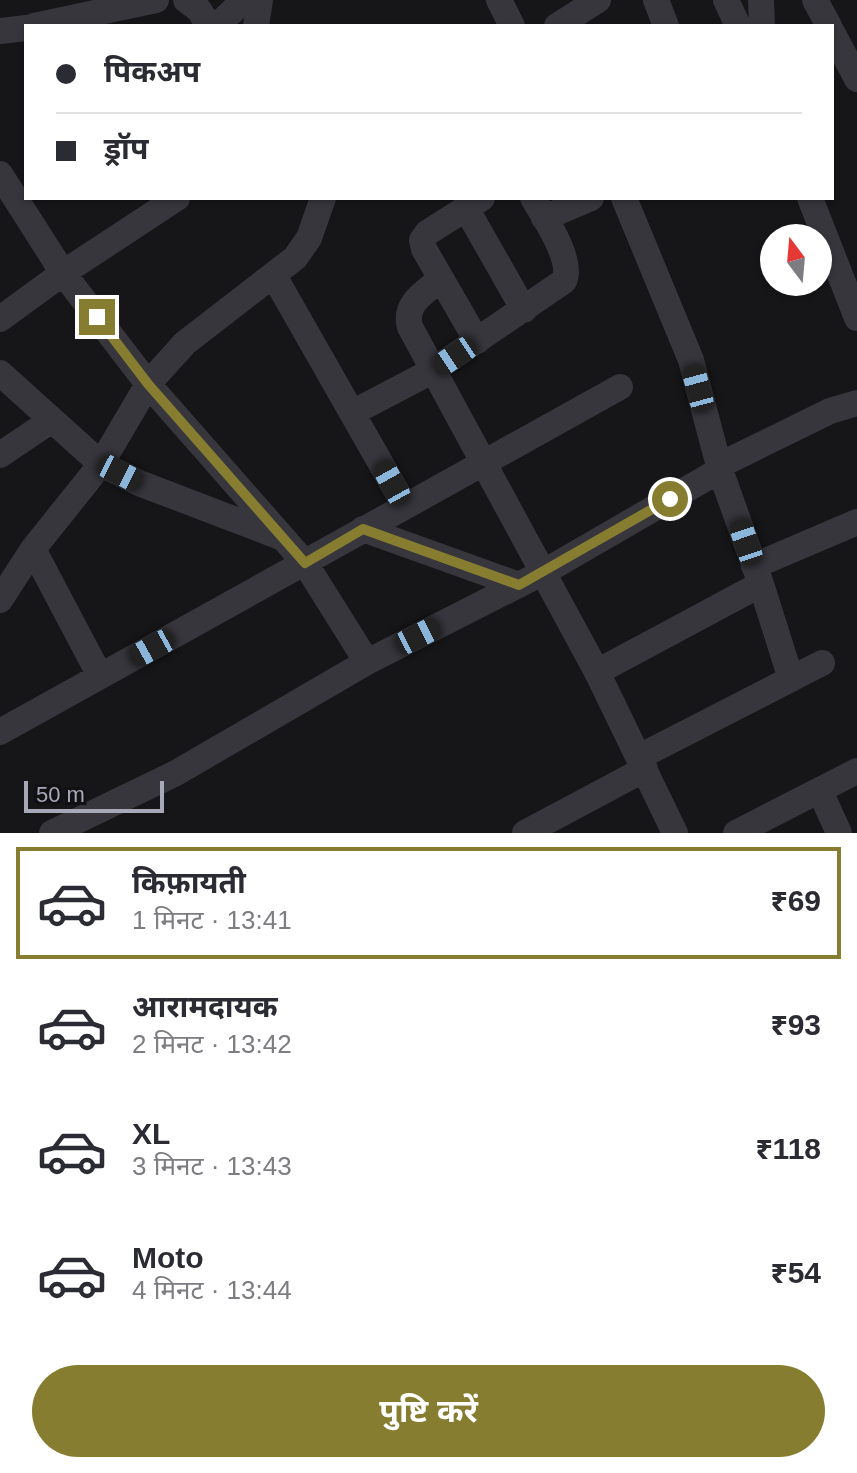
<!DOCTYPE html>
<html lang="hi">
<head>
<meta charset="utf-8">
<style>
  body { margin:0; font-family:Arial,"Noto Sans Devanagari",sans-serif; background:#f7f7f7; color:#2b2b33; height:100vh; display:flex; flex-direction:column; font-size:30px; white-space:nowrap }
  * { box-sizing:border-box; margin:0 }
  p { font-size:26px; color:#7c7c81 }
  .icon { flex:none; width:44px; height:44px; fill:none; stroke:currentColor; stroke-width:2; stroke-linecap:round; stroke-linejoin:round }
  .map { position:relative; height:833px; overflow:hidden }
  .drawer { display:flex; flex-direction:column; background:#fff; flex:1 }
  .drawer>* { flex:none }
  .guide { position:absolute; left:24px; top:24px; width:810px; height:176px; border-radius:0px; box-shadow:0 2px 6px #0004; display:grid; align-content:center; height:176px; padding:0 32px; background:#fff }
  .needle { width:52px; rotate:344deg }
  .controls { position:absolute; left:760px; top:224px; display:grid; gap:16px }
  .controls a { display:grid; place-items:center; width:72px; height:72px; border-radius:50%; background:#fff; box-shadow:0 2px 6px #0004; font-size:40px }
  .scale { position:absolute; left:24px; bottom:20px; width:140px; box-sizing:border-box; padding-left:8px; border:4px solid #a7a8b8; border-top:0; font-size:22px; line-height:28px; white-space:nowrap; color:#a7a8b8; -webkit-text-stroke:6px #111012; paint-order:stroke }
  .end { position:absolute; width:36px; height:36px; margin:-18px; border:10px solid #877d30; background:#fff; box-shadow:0 0 0 4px #fff }
  .from { border-radius:50% }
  .car { position:absolute; width:24px; height:48px; margin:-24px -12px; border-radius:10px; box-shadow:0 0 6px 2px #0007; background:linear-gradient(#222 24%,#8ab4d8 0 40%,#222 0 76%,#8ab4d8 0 86%,#222 0) }
  .guide b { display:flex; align-items:center; gap:28px; height:76px; font-size:30px }
  .guide b+b { border-top:2px solid #e1e1e2 }
  .guide i { width:20px; height:20px; background:#2b2b33 }
  ul { padding:14px 0 0; list-style:none }
  li { display:flex; align-items:center; gap:24px; height:112px; margin:0 16px 12px; padding:0 16px; border:4px solid transparent; border-radius:0px }
  li div { flex:1 }
  li b { display:block; font-size:30px }
  li em { font-style:normal; font-weight:700 }
  li.active { border-color:#877d30 }
  li>.icon { width:72px; height:72px; stroke-width:1.5 }
  .cta { display:flex; gap:16px; margin-top:auto; padding:16px 32px }
  .cta a { flex:1; height:92px; border-radius:48px; background:#877d30; color:#fff; font-size:32px; font-weight:700; line-height:92px; text-align:center }
  .map>svg:first-child { display:block }
</style>
</head>
<body>
<div class="map">
<svg width="857" height="833" viewBox="0 0 857 833">
  <rect width="100%" height="100%" fill="#161517"/>
  <g fill="none" stroke-linecap="round" stroke-linejoin="round">
    <path stroke="#37363d" stroke-width="26" d="M186 0 199 10 209 26
      M499 0 512 26
      M656 0 666 26
      M726 0 738 26
      M761 0 762 26
      M815 0 829 26
      M34 26 156 0
      M217 26 244 0
      M256 26 260 0
      M557 26 598 0
      M0 31 26 28
      M832 32 857 79
      M0 174 63 273 148 384 305 563 367 662
      M624 198 691 360 720 470 761 584 791 679
      M810 198 857 318
      M466 208 524 310
      M544 218 591 198
      M274 276 405 506
      M441 279C425 292 403 304 410 327L597 672 675 833
      M0 319 63 273 177 198
      M477 341 424 249 422 240 427 233 482 198
      M0 373 101 464 139 483 283 538
      M352 413 432 371 564 281C574 260 544 217 533 198
      M0 455 52 420
      M363 529 519 585
      M33 549 100 676
      M754 566 857 522
      M0 600 33 549 101 464 148 384 185 343 295 258 309 238 323 198
      M597 672 761 584
      M0 732 620 387
      M639 757 822 663
      M820 791 839 833
      M52 833 176 773 367 662 544 572 720 470V465L830 411 857 403
      M525 833 645 769
      M736 833 857 771"/>
  </g>
  <g fill="none" stroke-linecap="round" stroke-linejoin="round">
    <path stroke="#877d30" stroke-width="10" d="M97 317 148 384 305 563 363 529 519 585 670 499"/>
  </g>
</svg>
<div class="controls">
<a><svg class="needle" viewBox="-14 -14 28 28"><path d="M0-13l5 13h-10z" fill="#e53935"/><path d="M0 13l5-13h-10z" fill="#7c7c81"/></svg></a>
</div>
<div class="scale">50 m</div>
<i class="end from" style="left:670px;top:499px"></i>
<i class="end" style="left:97px;top:317px"></i>
<i class="car" style="left:455px;top:356px;rotate:236deg"></i>
<i class="car" style="left:698px;top:388px;rotate:345deg"></i>
<i class="car" style="left:120px;top:473px;rotate:117deg"></i>
<i class="car" style="left:392px;top:483px;rotate:331deg"></i>
<i class="car" style="left:746px;top:542px;rotate:341deg"></i>
<i class="car" style="left:418px;top:636px;rotate:63deg"></i>
<i class="car" style="left:152px;top:648px;rotate:241deg"></i>
<div class="guide">
<b><i class="from"></i>पिकअप</b>
<b><i></i>ड्रॉप</b>
</div>
</div>
<section class="drawer">
<ul>
<li class="active"><svg class="icon" aria-label="car" viewBox="0 0 24 24"><path d="M5 17H2v-5l4-1 3-4h7l3 4 3 1v5h-3M9 17h6M6 11h13"/><circle cx="7" cy="17" r="2"/><circle cx="17" cy="17" r="2"/></svg><div><b>किफ़ायती</b><p>1 मिनट · 13:41</p></div><em>₹69</em></li>
<li><svg class="icon" aria-label="car" viewBox="0 0 24 24"><path d="M5 17H2v-5l4-1 3-4h7l3 4 3 1v5h-3M9 17h6M6 11h13"/><circle cx="7" cy="17" r="2"/><circle cx="17" cy="17" r="2"/></svg><div><b>आरामदायक</b><p>2 मिनट · 13:42</p></div><em>₹93</em></li>
<li><svg class="icon" aria-label="car" viewBox="0 0 24 24"><path d="M5 17H2v-5l4-1 3-4h7l3 4 3 1v5h-3M9 17h6M6 11h13"/><circle cx="7" cy="17" r="2"/><circle cx="17" cy="17" r="2"/></svg><div><b>XL</b><p>3 मिनट · 13:43</p></div><em>₹118</em></li>
<li><svg class="icon" aria-label="car" viewBox="0 0 24 24"><path d="M5 17H2v-5l4-1 3-4h7l3 4 3 1v5h-3M9 17h6M6 11h13"/><circle cx="7" cy="17" r="2"/><circle cx="17" cy="17" r="2"/></svg><div><b>Moto</b><p>4 मिनट · 13:44</p></div><em>₹54</em></li>
</ul>
<div class="cta"><a>पुष्टि करें</a></div>
</section>
</body>
</html>
